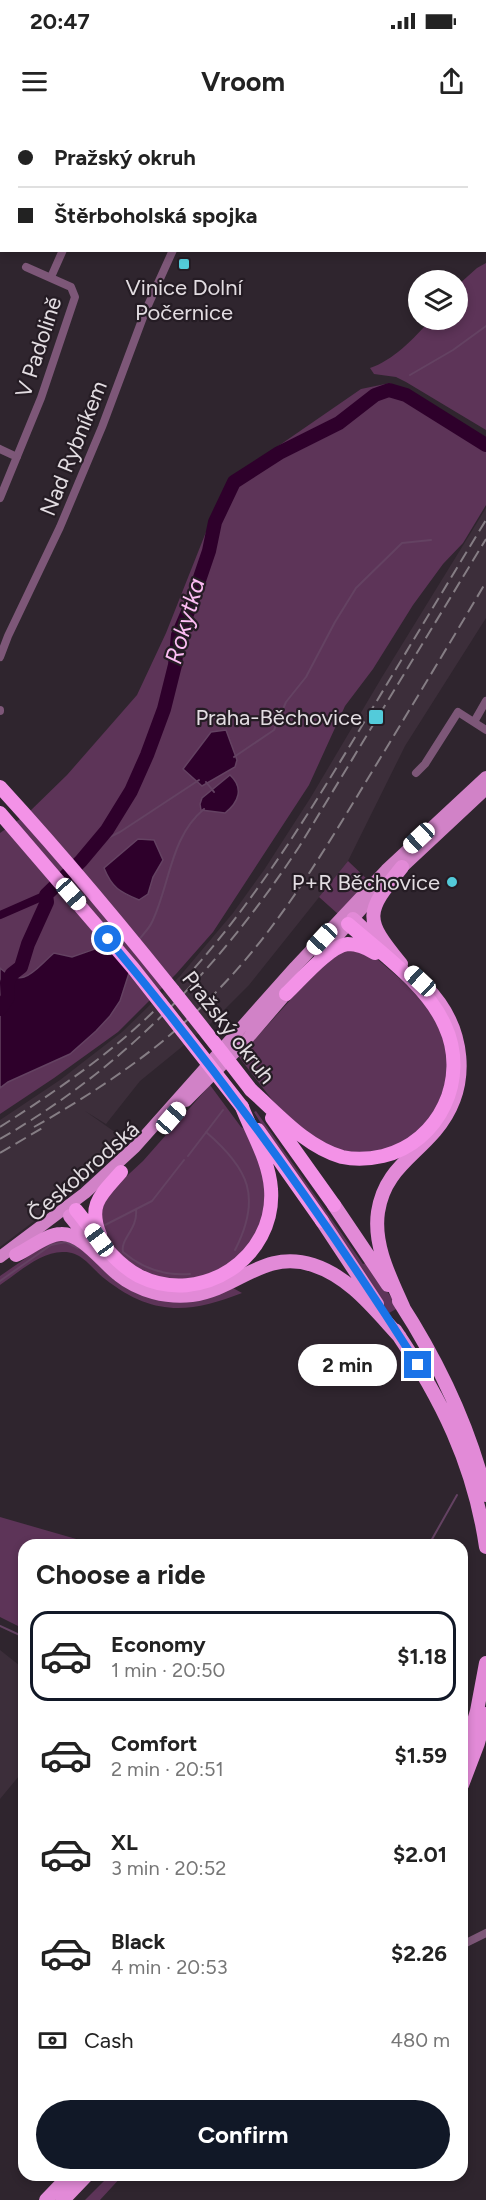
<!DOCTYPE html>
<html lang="en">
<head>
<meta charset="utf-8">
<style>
  body { margin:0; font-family:Figtree,sans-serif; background:#f6f6f6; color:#222; height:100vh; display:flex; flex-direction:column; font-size:22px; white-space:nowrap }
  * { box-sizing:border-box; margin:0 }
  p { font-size:20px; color:#767676 }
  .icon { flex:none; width:33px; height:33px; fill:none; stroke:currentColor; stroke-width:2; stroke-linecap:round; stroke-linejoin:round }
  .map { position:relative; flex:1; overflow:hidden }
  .details { position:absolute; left:18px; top:1419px; width:450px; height:642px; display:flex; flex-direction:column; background:#fff; border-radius:18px; box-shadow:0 3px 9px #0003 }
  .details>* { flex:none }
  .guide { position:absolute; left:0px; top:0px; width:486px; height:132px; box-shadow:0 3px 9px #0003; display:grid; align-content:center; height:132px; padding:0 18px; background:#fff }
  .tools { position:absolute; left:408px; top:150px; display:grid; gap:12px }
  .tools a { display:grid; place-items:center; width:60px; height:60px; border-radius:50%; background:#fff; box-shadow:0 3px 9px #0003; font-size:30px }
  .end { position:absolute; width:27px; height:27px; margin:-14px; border:8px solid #1a73e8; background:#fff; box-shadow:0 0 0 3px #fff }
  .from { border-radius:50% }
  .bubble { position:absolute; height:42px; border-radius:21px; background:#fff; box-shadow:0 3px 9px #0003; font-size:20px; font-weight:700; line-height:42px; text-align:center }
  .car { position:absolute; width:18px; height:36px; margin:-18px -9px; border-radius:8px; box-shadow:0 0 4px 2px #0007; background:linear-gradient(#fff 24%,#345 0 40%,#fff 0 76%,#345 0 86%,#fff 0) }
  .guide b { display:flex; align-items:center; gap:21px; height:57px; font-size:22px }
  .guide b+b { border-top:2px solid #e0e0e0 }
  .guide i { width:15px; height:15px; background:#222 }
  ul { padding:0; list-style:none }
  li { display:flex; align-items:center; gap:18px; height:90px; margin:0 12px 9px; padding:0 6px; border:3px solid transparent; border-radius:18px }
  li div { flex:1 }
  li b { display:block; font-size:22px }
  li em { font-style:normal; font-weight:700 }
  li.selected { border-color:#111827 }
  li>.icon { width:54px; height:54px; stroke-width:1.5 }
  h2 { padding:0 18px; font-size:27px; line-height:72px }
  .pay { display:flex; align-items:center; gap:15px; height:66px; padding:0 18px; font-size:22px }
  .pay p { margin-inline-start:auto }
  .button { display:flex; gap:12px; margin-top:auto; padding:12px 18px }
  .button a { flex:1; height:69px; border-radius:36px; background:#111827; color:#fff; font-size:24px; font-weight:700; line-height:69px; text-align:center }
  .status { display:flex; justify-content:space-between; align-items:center; height:42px; padding:0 30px; background:#fff; direction:ltr }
  .status svg { height:16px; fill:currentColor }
  header { display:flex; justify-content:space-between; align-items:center; height:78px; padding:0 18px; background:#fff; font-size:27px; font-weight:700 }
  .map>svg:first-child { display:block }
</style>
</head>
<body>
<div class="status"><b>20:47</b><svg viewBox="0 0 49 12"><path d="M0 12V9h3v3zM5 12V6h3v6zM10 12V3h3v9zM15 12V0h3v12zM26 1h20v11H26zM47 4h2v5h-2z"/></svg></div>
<header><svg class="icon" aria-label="menu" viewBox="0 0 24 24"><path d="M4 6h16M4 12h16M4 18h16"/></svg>Vroom<svg class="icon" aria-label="share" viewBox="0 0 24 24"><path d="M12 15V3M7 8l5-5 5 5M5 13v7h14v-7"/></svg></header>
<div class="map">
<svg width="486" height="2080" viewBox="0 0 486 2080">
  <rect width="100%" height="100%" fill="#2f252e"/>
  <path fill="#3c2e3a" d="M486 388V498L405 626 348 741 249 865 210 904 140 961 106 1004 85 991 129 1022 67 1076 0 1127V1000L60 960 122 912 180 856 233 793 264 750 311 677 382 557Z
    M0 1530 24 1549V1650L0 1679Z"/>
  <path fill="#5d3458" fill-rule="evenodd" d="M486 143V310L406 262 396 257 374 254 370 248C392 241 415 218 430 200H458V165L477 148Z
    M390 263 486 318V385L463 423 443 444 413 485 373 549 345 586 309 665 213 812 176 854 118 912 54 958 0 994V968L8 962 93 829 72 837 54 833C34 850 24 870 0 848V713L27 694 67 655 137 575 166 513 206 412 232 358 361 269ZM230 655C243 668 238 682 225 693L201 690 202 678ZM154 720 163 740 153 757 148 774Z
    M348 741 369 761 338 794 319 777Z
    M347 829 376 838 413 870 434 895 445 919 448 956 434 994 416 1014 390 1029 362 1034 340 1031 309 1018 273 981 239 937 319 848Z
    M210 965 241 1007 245 1009C254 1030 268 1054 266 1078 262 1149 172 1188 121 1135 112 1125 105 1118 103 1105 101 1094 99 1088 103 1078L143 1041Z
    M256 991 363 1144 368 1142 398 1188 389 1193 271 1020 254 992Z
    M52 1120 74 1121 114 1160 212 1177 233 1168 242 1173C189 1194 152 1196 105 1159 92 1149 83 1132 64 1132 41 1131 18 1153 0 1165V1156Z
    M0 1397 97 1425H24V1509L0 1497Z
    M110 2055H123L100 2080H85Z"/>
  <path fill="#2e002b" stroke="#644262" stroke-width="1.5" d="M226 610 237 640 235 647 202 666 183 649 211 612Z
    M230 655C244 668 239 682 225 693L201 690 200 684 202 678Z
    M138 719 154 720 163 740 153 757 148 774 139 780C120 772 112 768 104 748Z
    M106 825 130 850 120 881 110 896 96 911 70 934 8 962 0 968V848C24 870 34 850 54 833L72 837Z"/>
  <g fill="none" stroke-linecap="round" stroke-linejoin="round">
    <path stroke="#644262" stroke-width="2" d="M410 255 453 230 486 206
      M389 270 394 266
      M234 637 274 610 286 582 306 557 335 502 356 468 402 423 431 420
      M206 662 214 672
      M93 725 120 712 199 660
      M138 821C142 815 149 809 152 802 170 765 170 717 204 689
      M206 1012C249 1049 262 1077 235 1130
      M188 1036 223 990
      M136 1090C138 1109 120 1119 123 1132 143 1149 164 1156 190 1154
      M105 1105 152 1081 184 1040
      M0 1161 51 1125 66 1122 78 1128
      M431 1421 457 1375
      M0 1506 24 1517"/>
    <path stroke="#2e002b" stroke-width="8" d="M0 795 46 775"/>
    <path stroke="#2e002b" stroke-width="14" d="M0 889 8 877 7 863 12 854 21 847 28 824 47 782 46 775 81 741 107 710 131 671 147 635 164 589 175 545 178 515 190 487 209 431 215 402 234 362 279 333 339 303 375 275 389 270 406 275 486 325"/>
    <path stroke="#7d5778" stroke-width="8" d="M91 2 92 0
      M196 2 197 0
      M51 157 63 130
      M0 329 17 337
      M0 378 41 278 75 177 71 167 26 147
      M0 537 8 516 60 407 102 307 145 192 173 130
      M0 590V591
      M474 602 486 581
      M416 653 425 644 458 592 486 610
      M462 1825 486 1813"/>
    <path stroke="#d182c7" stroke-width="12" d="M395 754 486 669
      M320 836 382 766
      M186 981 243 924 292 867
      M0 1137 85 1073 135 1027 295 847 386 750 486 657"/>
    <path stroke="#e28ad7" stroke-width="14" d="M353 799 369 814
      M401 844C363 798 365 793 402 747
      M334 1085 388 1165
      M70 1096 92 1123
      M322 1101 377 1184
      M16 1135C29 1129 47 1114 61 1114 82 1113 103 1143 119 1155 139 1171 167 1178 192 1175 238 1169 263 1129 313 1145 350 1157 374 1189 400 1217
      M399 1181C438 1241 469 1306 486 1375
      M404 1189C391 1159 373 1126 378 1092 384 1052 411 1039 435 1011 473 966 465 906 425 866
      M395 1210C441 1278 474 1344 486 1427
      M462 1640 477 1591 486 1543
      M462 1665 478 1623 486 1594
      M46 2080 70 2055
      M63 2080 87 2055"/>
    <path stroke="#f392e7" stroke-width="14" d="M286 874C300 861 329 826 348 824 357 824 367 828 375 833
      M251 970C279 995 305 1026 342 1037 356 1040 370 1039 383 1036 440 1022 469 958 445 906 428 866 380 832 348 804
      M272 998 334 1085
      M258 1010 322 1101
      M76 1090C96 1114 111 1141 139 1156 201 1187 276 1138 271 1069 269 1040 252 1013 242 987
      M100 1115C87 1084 102 1074 121 1052"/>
    <path stroke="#857d84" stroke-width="2" stroke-dasharray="12 6" stroke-linecap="butt" d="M0 1007C53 973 106 937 152 893 237 810 299 710 360 609 402 539 444 469 486 400
      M34 1007C101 969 165 926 218 870 279 807 322 734 367 660 407 594 447 528 486 462
      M0 1019C125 947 220 847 299 727L486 419
      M0 1033 44 1007"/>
    <path stroke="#f392e7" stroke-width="14" d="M0 667C89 764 171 866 251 970
      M0 693 133 848 242 987"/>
  </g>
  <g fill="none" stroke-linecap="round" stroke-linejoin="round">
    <path stroke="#1a73e8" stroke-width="8" d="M108 819C221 954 324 1097 418 1245"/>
  </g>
  <g fill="#53cbda" stroke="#251c24" stroke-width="2">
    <rect x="178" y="138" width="12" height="12" rx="3"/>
    <rect x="368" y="589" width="16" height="16" rx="3"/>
    <circle cx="452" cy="762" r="6"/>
  </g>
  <g text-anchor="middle" stroke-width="4.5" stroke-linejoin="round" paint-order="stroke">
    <g font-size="22" fill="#e3dde2" stroke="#251c24" text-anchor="end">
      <text x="184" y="175" text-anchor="middle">Vinice Dolní<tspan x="184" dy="25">Počernice</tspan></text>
      <text x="362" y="605">Praha-Běchovice</text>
      <text x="440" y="770">P+R Běchovice</text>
    </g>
    <g font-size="22" fill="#e3dde2" stroke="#251c24">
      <text transform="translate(38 227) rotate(-72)" y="8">V Padolině</text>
      <text transform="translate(73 328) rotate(-68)" y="8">Nad Rybníkem</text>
      <text transform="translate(229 907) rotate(52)" y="8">Pražský okruh</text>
      <text transform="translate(83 1051) rotate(-41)" y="8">Českobrodská</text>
    </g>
    <g font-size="24" font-style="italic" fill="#fcbdf3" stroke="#251c24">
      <text transform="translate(185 501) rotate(-74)" y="8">Rokytka</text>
    </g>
  </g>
</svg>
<div class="tools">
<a><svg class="icon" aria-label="layers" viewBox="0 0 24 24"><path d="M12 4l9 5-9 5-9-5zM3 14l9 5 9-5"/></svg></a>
</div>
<i class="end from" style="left:108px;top:819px"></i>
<i class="end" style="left:418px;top:1245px"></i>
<div class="bubble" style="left:298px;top:1224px;width:99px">2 min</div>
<i class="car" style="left:419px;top:718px;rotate:227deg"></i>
<i class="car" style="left:71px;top:774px;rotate:139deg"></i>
<i class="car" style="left:322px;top:819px;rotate:223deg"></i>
<i class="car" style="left:420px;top:861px;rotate:313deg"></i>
<i class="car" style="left:171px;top:998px;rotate:41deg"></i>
<i class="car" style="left:99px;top:1120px;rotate:324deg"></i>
<div class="guide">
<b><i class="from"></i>Pražský okruh</b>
<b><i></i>Štěrboholská spojka</b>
</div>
<section class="details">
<h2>Choose a ride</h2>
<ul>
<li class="selected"><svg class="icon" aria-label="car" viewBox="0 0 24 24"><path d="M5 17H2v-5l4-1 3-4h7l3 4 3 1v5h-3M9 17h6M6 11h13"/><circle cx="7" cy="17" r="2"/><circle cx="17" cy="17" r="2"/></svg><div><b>Economy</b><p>1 min · 20:50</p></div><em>$1.18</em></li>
<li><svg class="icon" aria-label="car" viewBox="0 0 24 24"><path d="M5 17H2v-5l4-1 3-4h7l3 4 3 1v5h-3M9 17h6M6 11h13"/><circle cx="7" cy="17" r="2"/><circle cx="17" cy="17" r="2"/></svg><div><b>Comfort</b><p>2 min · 20:51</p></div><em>$1.59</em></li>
<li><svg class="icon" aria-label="car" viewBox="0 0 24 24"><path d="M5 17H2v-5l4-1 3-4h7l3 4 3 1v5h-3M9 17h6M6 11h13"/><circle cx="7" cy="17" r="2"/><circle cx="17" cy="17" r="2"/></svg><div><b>XL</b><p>3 min · 20:52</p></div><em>$2.01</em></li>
<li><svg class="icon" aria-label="car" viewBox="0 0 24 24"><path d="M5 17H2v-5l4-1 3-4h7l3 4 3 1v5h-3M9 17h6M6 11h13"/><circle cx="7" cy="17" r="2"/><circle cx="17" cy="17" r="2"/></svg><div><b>Black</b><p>4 min · 20:53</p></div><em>$2.26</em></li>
</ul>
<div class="pay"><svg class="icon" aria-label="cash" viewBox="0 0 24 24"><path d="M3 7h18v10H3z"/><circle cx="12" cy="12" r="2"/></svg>Cash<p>480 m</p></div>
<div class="button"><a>Confirm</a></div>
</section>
</div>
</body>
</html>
